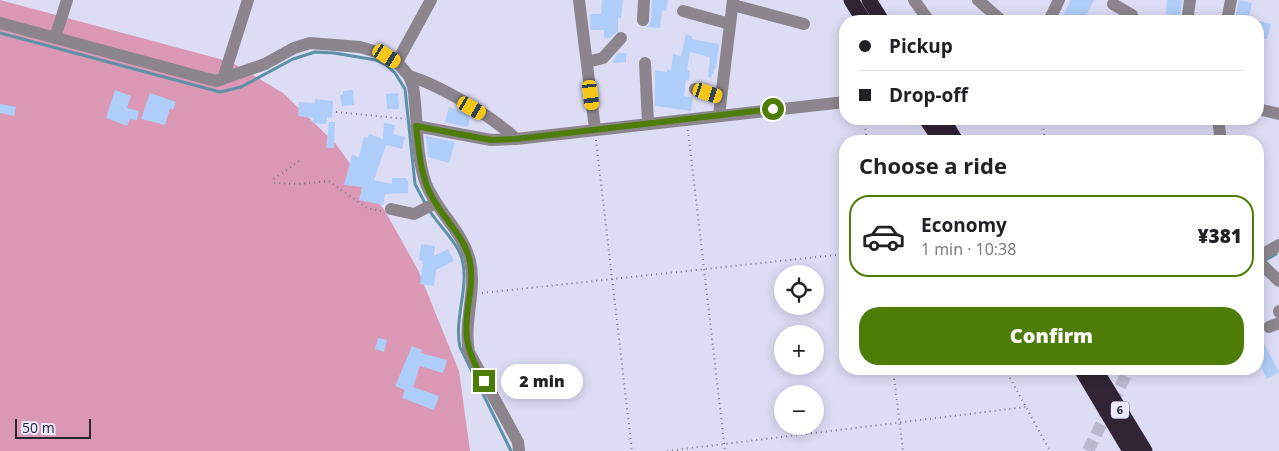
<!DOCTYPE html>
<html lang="en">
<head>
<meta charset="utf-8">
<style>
  body { margin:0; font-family:"Open Sans",sans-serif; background:#f2f2f2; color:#202124; height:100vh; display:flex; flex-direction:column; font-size:19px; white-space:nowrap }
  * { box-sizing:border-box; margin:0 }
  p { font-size:16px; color:#757577 }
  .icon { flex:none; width:28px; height:28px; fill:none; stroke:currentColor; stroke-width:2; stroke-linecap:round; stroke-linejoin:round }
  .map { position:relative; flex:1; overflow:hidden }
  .panel { position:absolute; left:839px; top:135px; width:425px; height:240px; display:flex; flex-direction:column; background:#fff; border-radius:20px; box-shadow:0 2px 12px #0003 }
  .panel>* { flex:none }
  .banner { position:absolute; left:839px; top:15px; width:425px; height:110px; border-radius:20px; box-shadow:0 2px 12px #0003; display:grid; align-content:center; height:110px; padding:0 20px; background:#fff }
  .fabs { position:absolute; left:774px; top:265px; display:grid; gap:10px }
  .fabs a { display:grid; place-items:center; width:50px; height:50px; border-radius:50%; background:#fff; box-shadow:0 2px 12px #0003; font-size:25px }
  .scale { position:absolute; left:15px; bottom:12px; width:76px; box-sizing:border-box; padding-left:5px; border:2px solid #272730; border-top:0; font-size:14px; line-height:18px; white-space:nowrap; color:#272730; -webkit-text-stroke:4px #ebeafe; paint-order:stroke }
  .end { position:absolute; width:22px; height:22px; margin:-11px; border:6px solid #4d7d06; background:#fff; box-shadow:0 0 0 2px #fff }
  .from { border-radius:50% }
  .bubble { position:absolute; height:35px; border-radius:18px; background:#fff; box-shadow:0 2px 12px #0003; font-size:16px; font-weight:800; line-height:35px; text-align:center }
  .car { position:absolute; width:15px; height:30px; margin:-15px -8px; border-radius:6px; box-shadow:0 0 4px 1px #0007; background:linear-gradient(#f5c518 24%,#345 0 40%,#f5c518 0 76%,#345 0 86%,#f5c518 0) }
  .banner b { display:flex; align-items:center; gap:18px; height:48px; font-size:19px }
  .banner b+b { border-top:1px solid #e0e0e0 }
  .banner i { width:12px; height:12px; background:#202124 }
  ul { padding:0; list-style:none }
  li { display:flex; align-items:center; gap:15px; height:82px; margin:0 10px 8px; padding:0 10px; border:2px solid transparent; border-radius:20px }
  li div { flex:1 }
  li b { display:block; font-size:19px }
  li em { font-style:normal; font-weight:800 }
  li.current { border-color:#4d7d06 }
  li>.icon { width:45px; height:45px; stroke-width:1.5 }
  h2 { padding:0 20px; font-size:22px; line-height:60px }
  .button { display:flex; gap:10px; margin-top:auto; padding:10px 20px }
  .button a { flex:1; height:58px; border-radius:20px; background:#4d7d06; color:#fff; font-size:20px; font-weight:800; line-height:58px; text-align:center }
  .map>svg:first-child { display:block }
</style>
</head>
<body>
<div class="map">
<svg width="1279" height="451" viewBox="0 0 1279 451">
  <rect width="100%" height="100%" fill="#dddcf5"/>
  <path fill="#da98b5" d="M0 0 231 62 283 93 335 143 385 211 418 270 459 371 470 451H0Z"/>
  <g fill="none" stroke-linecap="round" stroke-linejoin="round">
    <path stroke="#5c91a8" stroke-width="3" d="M0 33 220 92 241 87 293 59 315 52 334 53 376 60 386 65 395 73 405 89 415 184 426 205
      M429 210C438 224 451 236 459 251 473 281 453 316 460 347L511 451
      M1262 262 1276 254"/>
  </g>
  <path fill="#aecdf8" d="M602 0H623L621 18H618V31L610 38H604V30H591L590 14H601Z
    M652 0H668L666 11 662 10 660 28 647 27 651 21Z
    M1071 0H1094L1083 21H1060Z
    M1167 0H1182L1180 16 1166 14Z
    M1239 0 1252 3 1248 21H1235Z
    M1259 21 1271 24 1267 39 1258 37Z
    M686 34 692 36V39L719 44 716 68H715L711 78 708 77 710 57 690 52 687 70 690 71 689 81 686 80 684 96 693 98 691 111 655 106V70L667 72V69L671 70 673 54 681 56Z
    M618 53H626V62L612 63Z
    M115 90 131 96 127 108 139 111 137 120 130 119 127 126 106 118Z
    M353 90 354 105 342 106 340 95 343 94V91Z
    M150 93 176 102 173 110 170 108 165 125 141 119Z
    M398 93 399 109H387L386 94Z
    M315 99 333 101 332 118 327 117 326 124 312 123 313 118 298 116 299 102 315 103Z
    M0 104 16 107 14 116 0 113Z
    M449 107 470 115 468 127 445 122Z
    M329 122H335L334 148H326Z
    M384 123 395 125 393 134 405 137 402 149 386 145 374 180 392 184V178H406L408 181V193L385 194 383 205 359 200 362 187 344 185 352 155 359 157 364 137 368 138 369 134 383 139Z
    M426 136 455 142 449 163 428 157Z
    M421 244 435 246 434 256 448 249 454 261 436 270 434 286 420 284 423 261 419 260Z
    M1258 332 1279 372 1267 379 1258 360Z
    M378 338 387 340 384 352 375 349Z
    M412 346 422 350 421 353 447 360 443 373 420 366 413 387 439 396 434 410 402 398 405 390 395 386Z"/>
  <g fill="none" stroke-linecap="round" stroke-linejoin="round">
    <path stroke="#b9b8ce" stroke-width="12" stroke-dasharray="12 6" stroke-linecap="butt" d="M1088 451 1129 369"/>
    <path stroke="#797989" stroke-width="2" stroke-dasharray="1 4" stroke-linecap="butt" d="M336 112 406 119
      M864 119 867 141
      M1042 119 1045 141
      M688 130 725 451
      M596 140 632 451
      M299 161 274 179V183L298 184 329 181 367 208 381 211
      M482 293 845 254
      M893 369 903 451
      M1005 369 1050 451
      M667 451 1026 407"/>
    <path stroke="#8c858d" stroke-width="12" d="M579 0 595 129
      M914 0 929 21
      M978 0 1002 21
      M1113 4 1132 15 1131 21
      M733 5 804 24
      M683 11 730 24
      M1188 15 1190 0
      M643 20 644 0
      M1049 21 1059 0
      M1227 21 1231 0
      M0 23 216 81 265 64 294 48 310 43 360 47 387 55 397 62 409 76 413 86C418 117 415 150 425 181 435 210 463 231 470 261 477 290 463 322 469 352L518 442 519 451
      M55 38 67 0
      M397 62 431 0
      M587 62 603 58 621 38
      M645 63 648 123
      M409 76C440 85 493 117 516 139L845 102
      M223 79 248 0
      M695 89 721 97
      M1258 109 1279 114
      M719 115 733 0
      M1218 119 1221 141
      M416 126 491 140 516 139
      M391 209 414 214 436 203
      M1258 257 1279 245
      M1258 261 1279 281
      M1279 311V312
      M1269 327 1279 323"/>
    <path stroke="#312434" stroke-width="15" d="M851 0 864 21
      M869 0 882 21
      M926 119 941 141
      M943 119 956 141
      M1081 369 1130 451
      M1095 369 1145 451"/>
  </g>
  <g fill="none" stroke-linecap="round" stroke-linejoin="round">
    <path stroke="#4d7d06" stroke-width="6" d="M484 381C476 368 469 354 467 339 463 314 475 288 470 262 466 238 443 218 432 197 420 175 419 149 416 126L491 140 516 139 773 109"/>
  </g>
  <g text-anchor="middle" stroke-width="4.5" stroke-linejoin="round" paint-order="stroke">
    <rect fill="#ebeafe" stroke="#62626e" stroke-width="1" x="1111" y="401.5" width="18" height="17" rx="4"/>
    <g font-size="11" font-weight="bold" fill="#272730">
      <text x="1120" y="414">6</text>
    </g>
  </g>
</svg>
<div class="fabs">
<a><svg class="icon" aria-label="locate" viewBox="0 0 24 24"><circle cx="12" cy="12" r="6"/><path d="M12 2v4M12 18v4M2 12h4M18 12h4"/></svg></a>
<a>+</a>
<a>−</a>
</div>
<div class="scale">50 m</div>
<i class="end from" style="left:773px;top:109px"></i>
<i class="end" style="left:484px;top:381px"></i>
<div class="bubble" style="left:501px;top:364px;width:82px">2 min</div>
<i class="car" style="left:387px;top:56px;rotate:123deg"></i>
<i class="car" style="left:708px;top:93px;rotate:108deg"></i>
<i class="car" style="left:591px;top:95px;rotate:173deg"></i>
<i class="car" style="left:472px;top:108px;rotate:120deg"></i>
<div class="banner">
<b><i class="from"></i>Pickup</b>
<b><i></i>Drop-off</b>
</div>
<section class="panel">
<h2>Choose a ride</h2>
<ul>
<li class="current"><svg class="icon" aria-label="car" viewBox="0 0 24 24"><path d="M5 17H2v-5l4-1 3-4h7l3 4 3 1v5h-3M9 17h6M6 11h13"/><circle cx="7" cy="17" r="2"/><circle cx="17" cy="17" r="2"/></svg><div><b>Economy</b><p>1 min · 10:38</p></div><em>¥381</em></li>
</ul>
<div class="button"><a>Confirm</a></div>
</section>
</div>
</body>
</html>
